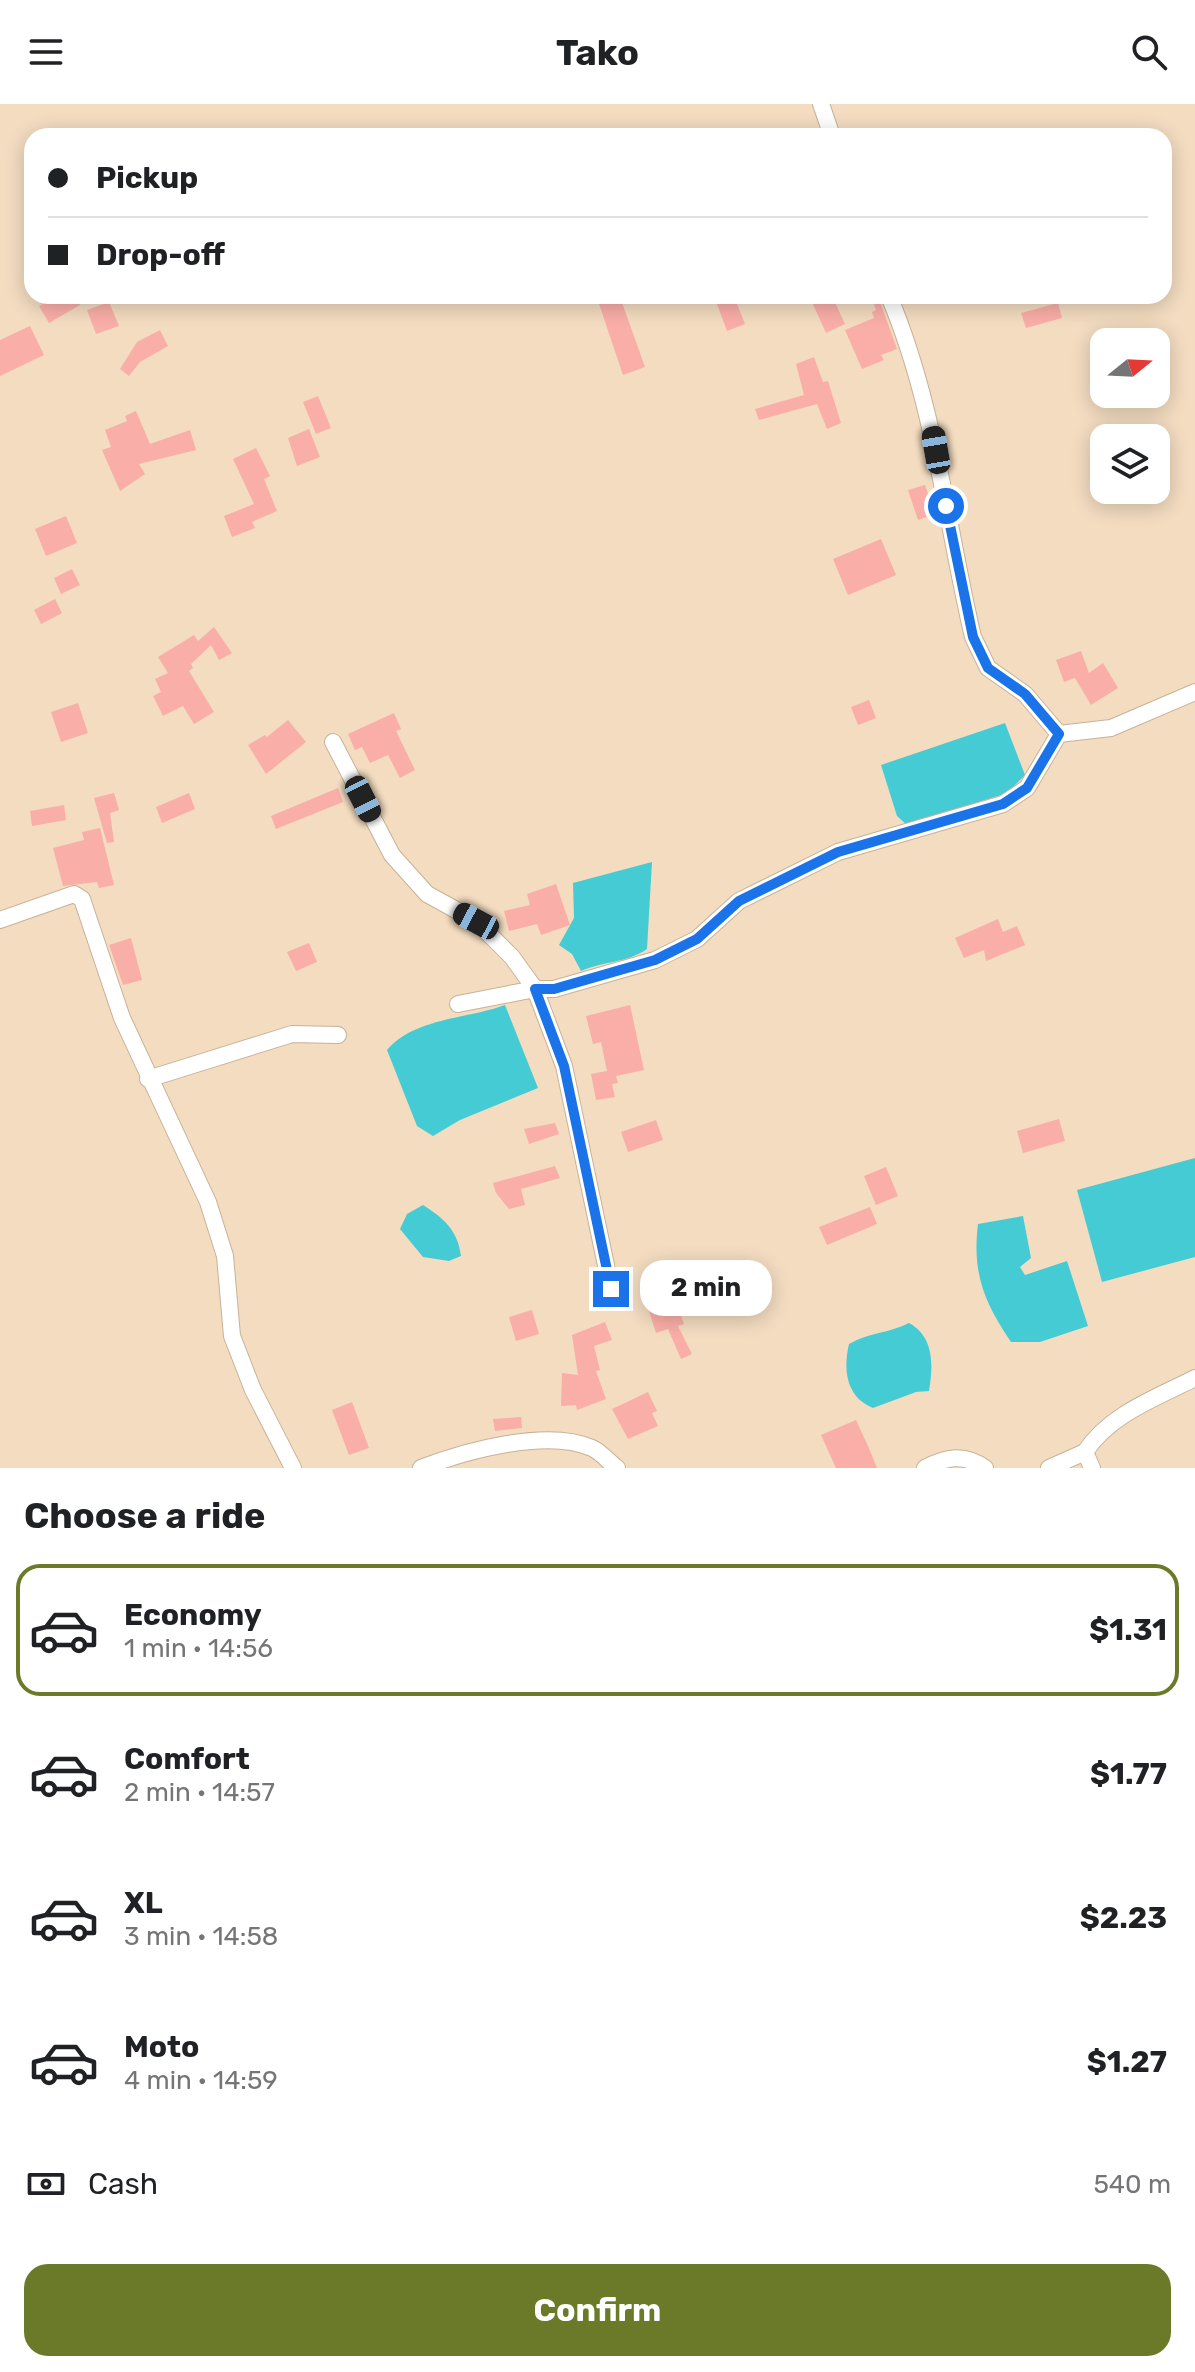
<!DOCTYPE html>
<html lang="en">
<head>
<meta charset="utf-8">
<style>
  body { margin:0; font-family:Rubik,sans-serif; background:#f6f6f6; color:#202124; height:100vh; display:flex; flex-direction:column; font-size:30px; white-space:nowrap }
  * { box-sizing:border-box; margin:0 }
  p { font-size:26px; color:#757577 }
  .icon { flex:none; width:44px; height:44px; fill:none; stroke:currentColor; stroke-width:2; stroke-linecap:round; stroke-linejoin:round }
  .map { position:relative; height:1364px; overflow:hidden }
  .drawer { display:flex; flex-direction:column; background:#fff; flex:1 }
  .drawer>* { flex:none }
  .top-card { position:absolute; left:24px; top:24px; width:1148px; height:176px; border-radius:24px; box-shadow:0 4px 20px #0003; display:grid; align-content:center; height:176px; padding:0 24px; background:#fff }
  .needle { width:52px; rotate:72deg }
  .buttons { position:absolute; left:1090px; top:224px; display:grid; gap:16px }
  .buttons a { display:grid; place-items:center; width:80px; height:80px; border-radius:16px; background:#fff; box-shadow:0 4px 20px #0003; font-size:40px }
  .end { position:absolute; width:36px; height:36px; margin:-18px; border:10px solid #1a73e8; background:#fff; box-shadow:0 0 0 4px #fff }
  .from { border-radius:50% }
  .bubble { position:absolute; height:56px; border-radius:24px; background:#fff; box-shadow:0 4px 20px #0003; font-size:26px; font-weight:700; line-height:56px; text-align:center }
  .car { position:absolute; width:24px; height:48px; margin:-24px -12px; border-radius:10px; box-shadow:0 0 6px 2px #0007; background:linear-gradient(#222 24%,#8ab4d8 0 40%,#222 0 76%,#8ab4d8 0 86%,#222 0) }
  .top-card b { display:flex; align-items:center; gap:28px; height:76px; font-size:30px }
  .top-card b+b { border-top:2px solid #e0e0e0 }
  .top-card i { width:20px; height:20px; background:#202124 }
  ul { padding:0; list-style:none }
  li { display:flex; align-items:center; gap:24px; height:132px; margin:0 16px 12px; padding:0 8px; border:4px solid transparent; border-radius:24px }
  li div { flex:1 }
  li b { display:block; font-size:30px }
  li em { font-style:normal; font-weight:700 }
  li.on { border-color:#6a7a28 }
  li>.icon { width:72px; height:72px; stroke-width:1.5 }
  h2 { padding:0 24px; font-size:36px; line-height:96px }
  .pay { display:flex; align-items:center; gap:20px; height:88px; padding:0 24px; font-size:30px }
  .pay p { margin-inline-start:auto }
  .action { display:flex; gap:16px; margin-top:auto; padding:16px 24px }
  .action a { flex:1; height:92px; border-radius:24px; background:#6a7a28; color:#fff; font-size:32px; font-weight:700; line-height:92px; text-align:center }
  header { display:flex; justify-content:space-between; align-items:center; height:104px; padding:0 24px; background:#fff; font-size:36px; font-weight:700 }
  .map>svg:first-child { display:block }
</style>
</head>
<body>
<header><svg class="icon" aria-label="menu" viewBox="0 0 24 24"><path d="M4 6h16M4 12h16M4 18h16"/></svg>Tako<svg class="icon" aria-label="search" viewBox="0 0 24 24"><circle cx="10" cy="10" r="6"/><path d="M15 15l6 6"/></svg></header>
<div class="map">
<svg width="1195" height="1364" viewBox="0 0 1195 1364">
  <rect width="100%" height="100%" fill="#f3dcc0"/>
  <path fill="#45cbd3" d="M1005 619 1025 671 1007 689 907 721 897 712 881 661Z
    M652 758 647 845C627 859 604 857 581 867L572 850 559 841 574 814 573 779Z
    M505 901 538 984 460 1016 433 1032 417 1022 387 946C414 914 467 915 505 901Z
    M1195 1054V1153L1102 1178 1077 1086Z
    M423 1101C444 1114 458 1127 461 1152L449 1157 423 1153 400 1125 407 1110Z
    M1023 1112 1031 1154 1020 1163 1025 1171 1067 1157 1088 1222 1040 1238H1011C984 1198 972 1169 978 1120Z
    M909 1219C935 1233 933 1263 929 1287L916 1288 873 1304C846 1293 843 1266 849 1240 870 1228 890 1229 909 1219Z"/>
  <path fill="#faaea8" d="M57 192H75L80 201 49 219 39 202Z
    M714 192H734L745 220 727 227Z
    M826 192H832L845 220 826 229 812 198Z
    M871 192H878L897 245 881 251 884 256 862 265 845 226 874 214 872 208 876 206Z
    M620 193 645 263 623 271 599 200Z
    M109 198 119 222 96 230 87 206Z
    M1058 199 1062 214 1026 224 1021 209Z
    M30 222 44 251 0 272V236Z
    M160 226 168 242 140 258 129 272 120 265 137 238Z
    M814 253 823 278 828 277 841 319 827 325 817 300 759 316 755 305 804 291 796 260Z
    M318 292 331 324 316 330 303 298Z
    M136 307 150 340 190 326 196 346 139 360 145 370 120 387 102 346 111 343 105 326 127 317 125 312Z
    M309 325 320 353 297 362 288 334Z
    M256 344 270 372 264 375 277 407 252 418 255 424 232 433 224 412 254 400 233 355Z
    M925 381 935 410 918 416 908 386Z
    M66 412 77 439 46 452 35 425Z
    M881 435 896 471 848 491 833 455Z
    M72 465 80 481 61 490 54 474Z
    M55 495 62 509 41 520 34 506Z
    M214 523 232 549 219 556 211 541 191 560 193 564 189 567 214 608 194 620 183 602 163 612 153 592 161 588 155 575 168 569 158 553 194 531 198 537Z
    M1081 547 1089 569 1103 559 1118 584 1091 601 1075 574 1064 578 1056 556Z
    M869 596 876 614 858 621 851 603Z
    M78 599 88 629 61 638 51 608Z
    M394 609 401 625 396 627 415 666 400 674 388 651 370 659 362 643 355 646 348 630Z
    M288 616 306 638 266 670 248 641 265 631 267 633Z
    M338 684 343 698 276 725 271 712Z
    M114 689 119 706 110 709 114 738 107 739 94 694Z
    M189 689 195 705 162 719 156 703Z
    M64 701 66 716 32 722 30 707Z
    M100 724 114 781 99 784 97 778 63 782 53 744 84 736 82 728Z
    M556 780 570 821 541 831 537 820 509 827 504 807 530 801 527 790Z
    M998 815 1003 828 1017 822 1025 841 986 857 984 846 964 854 955 834Z
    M131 834 142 876 123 881 109 841Z
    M309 839 317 858 296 867 287 848Z
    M630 901 644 966 616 972 618 979 612 980 615 993 596 996 591 970 607 967 601 938 593 940 586 912Z
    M1059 1015 1065 1037 1023 1049 1017 1027Z
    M656 1016 663 1036 628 1048 621 1028Z
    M555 1019 559 1030 529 1040 524 1025Z
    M555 1062 560 1074 521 1085 525 1101 509 1105 496 1089 493 1079Z
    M886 1063 898 1092 876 1101 864 1072Z
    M870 1103 877 1120 827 1141 819 1123Z
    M676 1198 684 1220 678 1222 692 1250 681 1255 668 1225 656 1229 649 1207Z
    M532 1206 539 1230 516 1237 509 1213Z
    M605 1218 612 1236 594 1242 600 1266 596 1267 606 1295 577 1306 576 1301 561 1302 562 1269 578 1271 572 1231Z
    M648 1288 657 1307 652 1309 658 1322 628 1335 612 1305Z
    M352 1298 369 1344 349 1351 332 1306Z
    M521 1313 522 1324 495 1327 493 1315Z
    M856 1316 868 1342 877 1364H836L821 1331Z"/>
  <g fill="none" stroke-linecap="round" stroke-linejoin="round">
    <defs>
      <path id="street" d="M821 0 832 32
        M889 192C935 301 946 418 973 533L988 564 1025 590 1059 630
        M333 638 392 751 427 790 476 817 512 853 535 885H554L655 856 697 835 739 797 838 748 1003 700 1027 684 1059 630 1111 624 1195 588
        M0 816 74 790 82 795 122 914 208 1098 225 1152 232 1232 253 1286 293 1364
        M458 900 535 885 564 962 611 1185
        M148 975 292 930 338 931
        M421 1364C465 1347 547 1324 592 1344 601 1348 609 1358 617 1364
        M925 1364C946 1353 964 1349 985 1364
        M1049 1364 1085 1348
        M1092 1364 1085 1348C1110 1310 1156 1294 1195 1274"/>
    </defs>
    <use href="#street" stroke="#c7b296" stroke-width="18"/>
    <use href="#street" stroke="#fff" stroke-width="16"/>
  </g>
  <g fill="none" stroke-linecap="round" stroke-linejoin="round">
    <path stroke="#1a73e8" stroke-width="10" d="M611 1185 564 962 535 885H554L655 856 697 835 739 797 838 748 1003 700 1027 684 1059 630 1025 590 988 564 973 533 946 402"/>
  </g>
</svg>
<div class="buttons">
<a><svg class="needle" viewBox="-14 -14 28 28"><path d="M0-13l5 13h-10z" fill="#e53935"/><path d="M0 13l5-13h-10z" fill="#757577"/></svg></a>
<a><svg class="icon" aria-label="layers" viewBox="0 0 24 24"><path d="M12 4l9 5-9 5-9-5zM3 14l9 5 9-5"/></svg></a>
</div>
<i class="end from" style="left:946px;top:402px"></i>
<i class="end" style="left:611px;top:1185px"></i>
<div class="bubble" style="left:640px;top:1156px;width:132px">2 min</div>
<i class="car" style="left:936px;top:346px;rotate:350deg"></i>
<i class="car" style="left:363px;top:695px;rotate:153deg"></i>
<i class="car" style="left:476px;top:817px;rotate:298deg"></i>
<div class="top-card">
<b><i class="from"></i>Pickup</b>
<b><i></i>Drop-off</b>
</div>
</div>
<section class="drawer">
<h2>Choose a ride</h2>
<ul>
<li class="on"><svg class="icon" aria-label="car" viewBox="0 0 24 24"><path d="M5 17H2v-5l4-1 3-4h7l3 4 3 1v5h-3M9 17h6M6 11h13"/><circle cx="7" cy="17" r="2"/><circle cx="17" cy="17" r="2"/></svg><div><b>Economy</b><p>1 min · 14:56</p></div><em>$1.31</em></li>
<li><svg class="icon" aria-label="car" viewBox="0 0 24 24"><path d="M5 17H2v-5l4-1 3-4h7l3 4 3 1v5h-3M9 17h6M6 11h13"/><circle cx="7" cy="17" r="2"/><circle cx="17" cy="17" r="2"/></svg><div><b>Comfort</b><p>2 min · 14:57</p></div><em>$1.77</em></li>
<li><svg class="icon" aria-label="car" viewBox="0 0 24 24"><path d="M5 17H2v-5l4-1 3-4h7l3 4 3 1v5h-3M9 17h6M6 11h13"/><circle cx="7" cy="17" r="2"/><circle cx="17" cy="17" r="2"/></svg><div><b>XL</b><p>3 min · 14:58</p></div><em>$2.23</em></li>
<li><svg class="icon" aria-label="car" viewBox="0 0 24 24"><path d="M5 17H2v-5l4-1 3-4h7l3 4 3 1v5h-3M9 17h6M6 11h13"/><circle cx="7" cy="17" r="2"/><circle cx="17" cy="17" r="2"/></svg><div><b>Moto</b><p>4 min · 14:59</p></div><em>$1.27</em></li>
</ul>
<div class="pay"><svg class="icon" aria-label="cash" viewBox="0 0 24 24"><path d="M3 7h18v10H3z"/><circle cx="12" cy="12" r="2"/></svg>Cash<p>540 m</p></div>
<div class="action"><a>Confirm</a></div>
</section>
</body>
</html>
